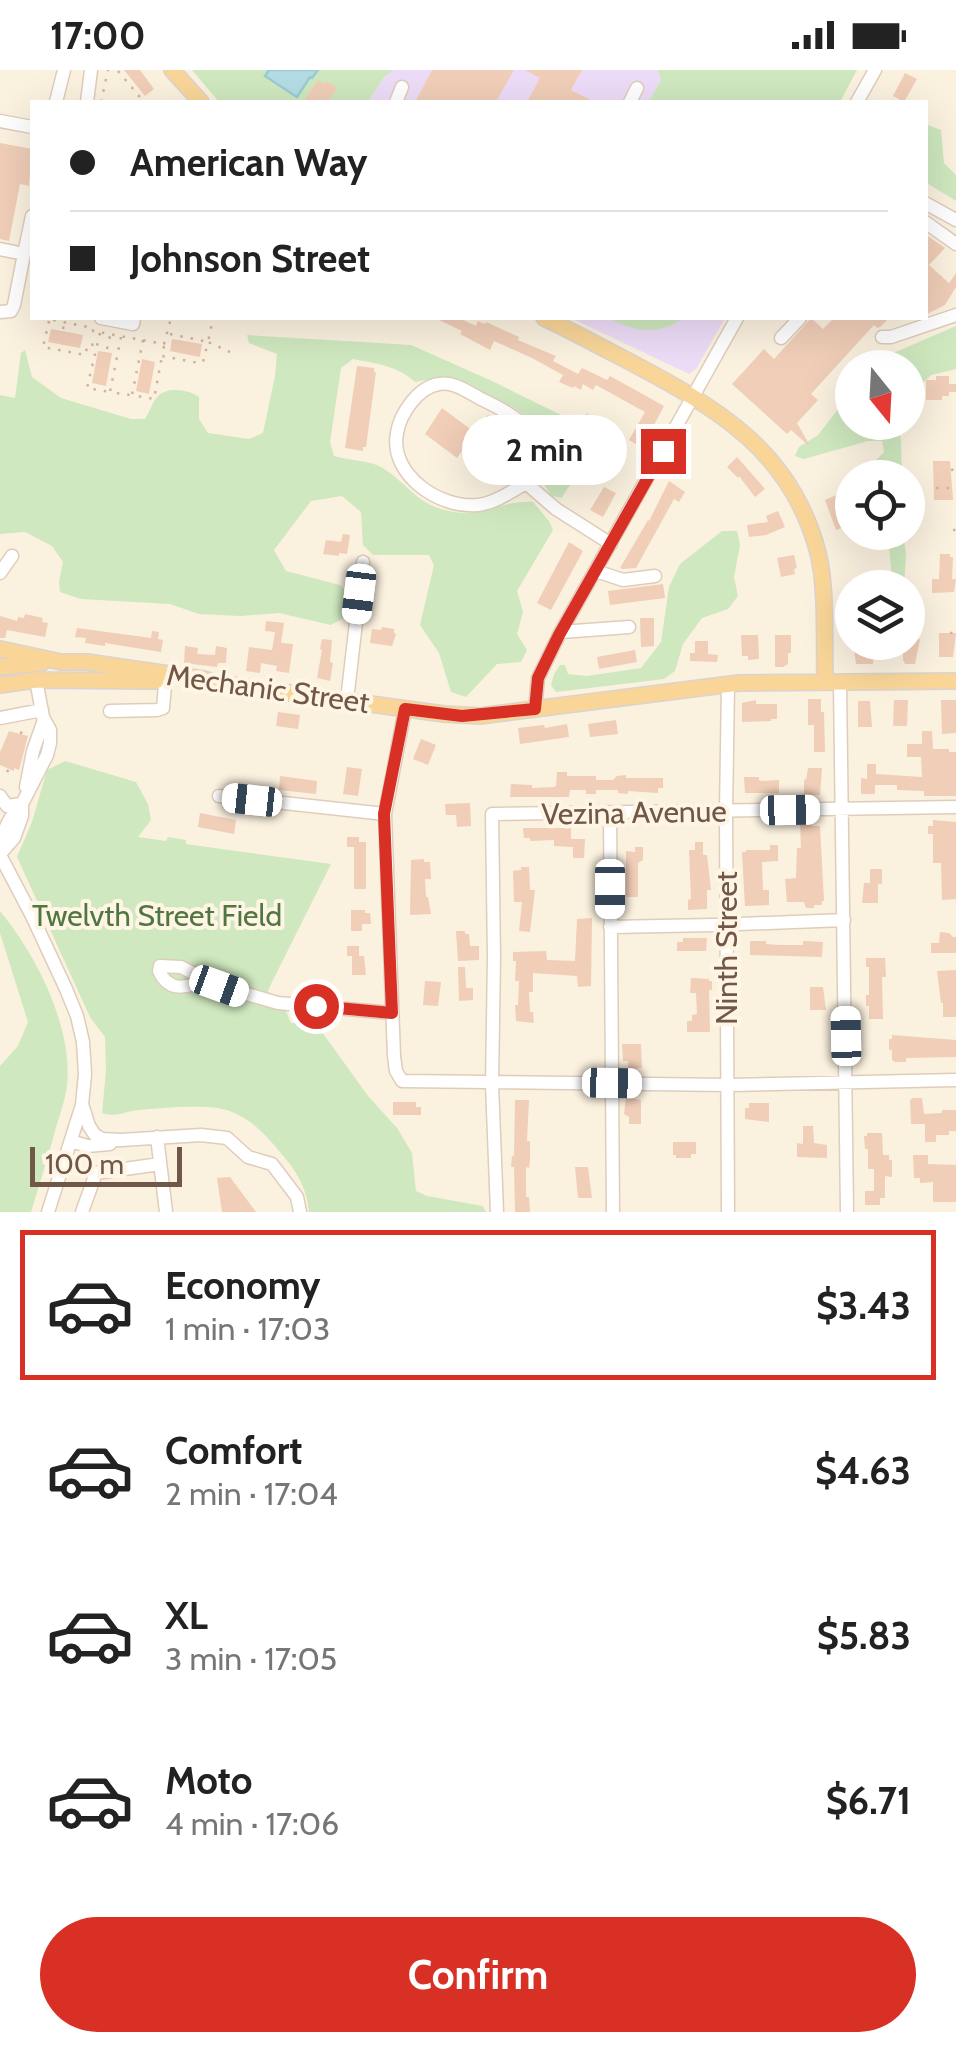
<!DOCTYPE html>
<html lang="en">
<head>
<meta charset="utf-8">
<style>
  body { margin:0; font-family:Cabin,sans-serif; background:#f2f2f2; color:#222; height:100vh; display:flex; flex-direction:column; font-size:38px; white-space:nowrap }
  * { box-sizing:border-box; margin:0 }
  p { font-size:32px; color:#767676 }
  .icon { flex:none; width:55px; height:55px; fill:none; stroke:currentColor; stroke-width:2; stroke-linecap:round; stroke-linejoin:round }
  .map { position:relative; height:1142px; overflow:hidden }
  .details { display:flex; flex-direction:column; background:#fff; flex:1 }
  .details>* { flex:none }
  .top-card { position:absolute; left:30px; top:30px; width:898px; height:220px; border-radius:0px; box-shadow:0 10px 40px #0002; display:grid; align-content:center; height:220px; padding:0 40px; background:#fff }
  .needle { width:65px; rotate:162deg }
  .buttons { position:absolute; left:835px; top:280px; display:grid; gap:20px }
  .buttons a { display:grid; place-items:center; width:90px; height:90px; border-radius:50%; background:#fff; box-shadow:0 10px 40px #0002; font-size:50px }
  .scale { position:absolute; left:30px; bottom:25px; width:152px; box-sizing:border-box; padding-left:10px; border:5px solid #715748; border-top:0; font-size:28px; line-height:35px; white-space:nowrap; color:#715748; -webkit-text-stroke:8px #fff5e5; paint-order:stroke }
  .end { position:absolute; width:45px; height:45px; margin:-22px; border:12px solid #d93025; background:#fff; box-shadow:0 0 0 5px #fff }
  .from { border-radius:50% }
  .bubble { position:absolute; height:70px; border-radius:35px; background:#fff; box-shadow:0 10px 40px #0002; font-size:32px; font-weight:800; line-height:70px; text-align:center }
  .car { position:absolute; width:30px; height:60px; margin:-30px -15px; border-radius:12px; box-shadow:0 0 8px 2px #0007; background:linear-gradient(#fff 24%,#345 0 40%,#fff 0 76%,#345 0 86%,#fff 0) }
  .top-card b { display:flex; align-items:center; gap:35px; height:95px; font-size:38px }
  .top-card b+b { border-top:2px solid #e0e0e0 }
  .top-card i { width:25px; height:25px; background:#222 }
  ul { padding:18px 0 0; list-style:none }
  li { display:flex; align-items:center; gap:30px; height:150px; margin:0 20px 15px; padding:0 20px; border:5px solid transparent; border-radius:0px }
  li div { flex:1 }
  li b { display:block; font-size:38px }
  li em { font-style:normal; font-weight:800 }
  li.current { border-color:#d93025 }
  li>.icon { width:90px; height:90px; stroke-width:1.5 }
  .button { display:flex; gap:20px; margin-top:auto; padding:20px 40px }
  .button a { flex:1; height:115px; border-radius:60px; background:#d93025; color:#fff; font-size:40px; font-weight:800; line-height:115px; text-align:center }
  .status { display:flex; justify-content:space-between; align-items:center; height:70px; padding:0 50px; background:#fff; direction:ltr }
  .status svg { height:28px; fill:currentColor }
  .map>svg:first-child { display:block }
</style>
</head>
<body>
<div class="status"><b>17:00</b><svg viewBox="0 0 49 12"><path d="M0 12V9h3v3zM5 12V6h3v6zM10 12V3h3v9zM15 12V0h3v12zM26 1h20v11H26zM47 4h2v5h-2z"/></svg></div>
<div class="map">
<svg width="956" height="1142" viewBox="0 0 956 1142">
  <rect width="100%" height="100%" fill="#fbf1df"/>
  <path fill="#eddcf7" d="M389 0H682L736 32H368Z
    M571 248H725L696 299 689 304Z"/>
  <path fill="#cfe8bf" d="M192 0H394L385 6 368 32H219Z
    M658 0H857L840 32H649L661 10Z
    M925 54 941 60 944 93 956 105V131L925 112Z
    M609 248H683C659 266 634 262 609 248Z
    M956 256V299L931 305 908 328V298L873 297 884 287Z
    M247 265 411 275 492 311 563 346 576 350 588 343 593 363 614 391 608 404C582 404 575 404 562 428L552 426 540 409C556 338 499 332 447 311L437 308 415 312C398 296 375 293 353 289L341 298 330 372 334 386C349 391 368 390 381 397 410 414 415 436 455 442 482 447 507 429 533 432L549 451 553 460 517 521 523 542 517 564 527 580 521 592 497 594 466 627 451 622 439 583 420 555 434 495 429 485H373L363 475 361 442 342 426 311 431 274 480 286 501 340 515 349 525 342 549 331 555 279 543 241 546 199 544 170 534 81 529 60 522 59 512 63 492 52 476 25 462 0 464V325L15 328 21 283 25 280 32 307 61 328 131 349H145C149 343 153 331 158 326 168 316 190 320 199 327V349L208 363 249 369 263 363 275 306 277 284 249 273Z
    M852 321V352L898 353 901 370 902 407H869L870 396 884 382 882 371H868L804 389 795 386 799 377 818 365Z
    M722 461H737L740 475 734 507 738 526 728 539 702 548 683 574 675 601 664 609 556 622 551 615 554 604 560 595H565L568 604 587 606 641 598 661 572 669 517 680 494Z
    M885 463H903L906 484 904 517H893L889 477Z
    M65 691 136 712 148 734 151 750 138 767 166 771 168 767 186 770V774L331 794 269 918 265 935 286 941 291 953 312 954 322 962 368 1026 397 1058 412 1083 416 1121 427 1126 483 1136 486 1142H309C307 1117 295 1099 279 1081 266 1065 252 1050 232 1042 212 1033 162 1038 139 1040 126 1041 115 1048 102 1043L106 1001 105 967 90 947 17 787 32 752 47 700Z
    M0 841C37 886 73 957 67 1016 65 1029 61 1042 57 1054 49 1083 40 1113 31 1142H0V996L18 976 28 952 0 863Z"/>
  <path fill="#b5dce4" stroke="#9bccd5" stroke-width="2.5" d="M269 0H318L312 8 310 7 297 27 265 6Z"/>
  <path fill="#f0ceb8" d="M124 0H140L154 19 145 26Z
    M432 0H514L496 32H415Z
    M525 0H582L571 20 595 32H527L540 8Z
    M905 3 917 9 904 32 893 26Z
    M318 10 324 14 326 11 337 18 328 32H303Z
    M0 73 32 79 29 116 20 114 9 171 0 169Z
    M925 164 945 178 929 195 949 213 956 203V217L945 235 925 245Z
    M435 248H459L476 256 478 251 485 254 486 252 519 267 518 270 556 286 553 291 578 304 582 298 607 310 610 306 664 336 642 378 629 370 645 342 596 315 593 320 583 314 581 320 574 316 573 318 559 312 563 305 532 288 494 271 490 280 460 264 462 261Z
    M811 248 823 259 834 248H889L880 257 877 258 874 255 811 324 818 330 797 353 809 374 808 375 791 360 787 364 732 314 764 279 774 289Z
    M51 259 83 265 80 278 48 272Z
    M172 269 202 274 200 287 170 281Z
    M98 281 112 283 106 316 92 313Z
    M142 289 155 292 149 324 136 321Z
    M357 296 374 298V302H376L366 377H363V381L345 378Z
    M936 306H949V314H956V322H949V326H942V330H926V310H936Z
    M442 338 473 361 488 345 521 369 503 394 470 370 457 388 425 364Z
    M737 387 765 419 755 427 739 406 738 408 727 397Z
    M933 391H950L953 430H934Z
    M669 411 685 422 679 432 674 429 636 498 623 499 620 498 648 450 649 451Z
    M604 417 616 423 603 447 590 440Z
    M841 423 852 454 836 460 825 430Z
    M778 441 785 457 766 465 749 467 747 455 768 452 766 446Z
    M343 464 350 465 347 484 339 483V486L323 484 326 470 341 472Z
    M569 472 583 481 551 540 537 533Z
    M940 484H950V487H953L952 509H956L954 522 932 523V509H939Z
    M794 485 797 498 794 499 795 504 781 507 777 488Z
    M663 514 665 528 610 535 608 521Z
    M25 544 43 548 42 552 48 553 45 567 7 560 5 568H0V546L17 551 18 547 24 548Z
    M640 548H654V576L641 577Z
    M266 551 284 553 281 573 293 574 289 603 276 601 277 596 261 593 260 603 246 601 249 577 272 580 275 562 265 561Z
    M382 557 394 559V563L396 564 392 576 370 573 372 559 381 560Z
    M77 558 151 568 152 561 159 562 158 569 163 570 161 582 105 573V576L85 573 86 568 75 567Z
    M939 563H956L953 587H939Z
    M741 565H758L759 589 748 590V586H742Z
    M775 565H791V583H788V594L783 597H775Z
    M322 569 332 570 330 592 333 593 330 611 317 608 322 580 320 579Z
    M908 569H920L915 594H905L903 590V572H908Z
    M695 571H708V584L718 585 717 592 690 591V583H695Z
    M853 572 874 573 873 594H856Z
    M185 576 198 578 197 584 215 585 216 576 227 578 226 593H218L217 597 184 593Z
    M635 580 637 592 599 599 597 587Z
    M808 629H821V642H824L825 682H814V655H808Z
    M756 630V634H777V649H771V651L742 652V633Z
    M894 630H908L907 656H893Z
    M941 630H956V663L942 664Z
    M858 631H870L872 657H858Z
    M278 642 300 645 298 659 276 656Z
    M616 650 618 664 590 667 588 654Z
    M567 654 569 667 520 674 518 658 544 655 545 658Z
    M9 661 28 666 19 700 14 698V701L0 695V682Z
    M922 661H932L933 679H949V682H956V726H924V721L897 720V715H875V724H861V708L867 709V694H876V704L922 707 921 687H907V674H922Z
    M421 669 436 675 428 695 413 689Z
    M347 697 362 699 358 726 343 724Z
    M808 698H822L820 725H804V709L806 710Z
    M557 702H567V706H596V710H613L617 706 626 705V708H663V718H658V723L628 721V724L618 723V720H596V724H586V720H570L569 727H510L511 714 532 715V718L554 717 556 716Z
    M280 706 317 711 316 724 279 720Z
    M744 707H759V710L761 711 779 710V723H745Z
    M470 733 471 756 457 757 456 745H446L445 734Z
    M200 743 236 750 234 764 198 757Z
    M933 750 956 752V829L942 830 941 793H933V764H928V756H933Z
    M800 753H812V756H820L824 831H822V835H814V838H806L804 832H787L785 809 796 808 797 778H801Z
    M523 758H571V769H585L584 788H573V777L554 776V770L530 771V768H524Z
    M347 767H359V772H366V819H354V777H347Z
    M695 772H703V785H707L711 820H707V839L688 840V830L691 829 689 780H695Z
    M770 775H778V791L762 792 763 820H769V835L745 836 742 782H746V780H770Z
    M635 777H643V790L638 793V827H626V781L635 782Z
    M424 789V792H430L431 809H425L426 827H428L431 844 410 845 411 790Z
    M521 797H529L530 820H535L530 862 519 861 522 832H514L513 801 521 800Z
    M870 799H882V814H878V833H862L864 813H870Z
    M351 840H365V843H370L371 854H362V861H351Z
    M592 848 591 916 578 917 577 906 533 903V922H529L530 942H533L534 953 516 951 515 935H518L519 911H515L516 891H513V882L546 881 547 890 575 891 577 849Z
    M456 861H465V864H469L470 876H479V890L458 891Z
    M940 862 949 863 953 867H956V883H931V873H939Z
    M683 868H707L706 881H677V872H683Z
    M750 871H766V874L778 875H803V871L823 872 822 887 750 885Z
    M347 876H359V886H364L366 905H352V886H347Z
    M866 888H885L886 907H882L883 949H869V936H866V925H869V897H866Z
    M458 897H465L466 918H473V930L459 931Z
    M956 900V947H943V933H941L937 901Z
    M691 908 709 909V911H712V920H709L710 962H687V951H692V945L697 944 696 923H690Z
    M425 911 441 912 438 936 423 935Z
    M810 917H823L826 940H810Z
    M892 965 956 970V987L906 988V992H895L892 990V980H889V969H892Z
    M622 974H641L642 998 628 999V991H623Z
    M626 1027 641 1030V1054H629V1047L624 1044Z
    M912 1028H922L924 1044 942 1043V1040H956V1061H949V1065H936V1072H925V1054H911L910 1031Z
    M515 1030H529L527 1071H530V1089L529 1098 526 1097V1127H529L530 1142H515L514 1097H511L512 1086H514Z
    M393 1032H416V1037H421V1045H393Z
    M749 1033H769V1052L745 1049V1038H749Z
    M803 1056H813L814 1073 827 1075V1088L797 1087V1073L803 1074Z
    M867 1063H882L883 1085H889V1090H892V1107L885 1106V1128H880V1135H865V1121H874V1099H868V1079H865L864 1066H867Z
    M673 1072H696V1084H691V1088H676V1085H673Z
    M913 1085H928V1094L956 1095V1132H933V1112L920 1113V1108H914Z
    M575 1097H588L592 1128H578Z
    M230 1107 256 1142H222L217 1108Z"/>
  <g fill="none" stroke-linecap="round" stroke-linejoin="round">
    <defs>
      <path id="minor" d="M56 32 64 0
        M87 32 91 0
        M396 32 402 17
        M630 32 637 18
        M857 32 875 0
        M0 51 32 57
        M925 133 956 150
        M925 152 956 174
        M0 179 24 184 32 146
        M0 242 11 241 14 235 24 184
        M101 248 133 254 134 248
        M882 267H891L956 245
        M781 268 800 248
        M526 413C512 421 495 433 478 435 440 439 389 405 397 363 400 344 418 317 439 314 453 311 468 322 481 329 519 347 554 367 526 413L556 439 611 474
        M596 501 623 510 655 506
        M0 503 12 486
        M561 562 629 557
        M840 613 847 1142
        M728 614 726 742 728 1142
        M347 630 363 492
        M405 639 385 744 394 986 396 1001 402 1011 729 1015 956 1010
        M535 639 538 608 559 565 737 248
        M110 641 157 640 163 638 166 604
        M0 648 42 640
        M26 717 33 681 44 650
        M0 726 7 736 21 734
        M219 726 385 744
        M610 744 613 1142
        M0 779C2 762 10 745 22 734
        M0 784 14 768 22 746V734L47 685 50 673V660L43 647 36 610
        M0 785 32 846 66 919 77 946 83 972 85 1004 82 1035 48 1142
        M610 857 714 855 844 850
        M205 909C188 918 169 923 159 901L160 896 181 897 219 916 278 933 392 943
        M83 1037 89 1056 95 1065 102 1069 121 1070 201 1065 227 1068 248 1087 272 1094 297 1127 300 1142
        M157 1067 166 1142
        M71 1071 87 1076 110 1074
        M82 1142 96 1103 160 1094
        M497 1142 492 1014 494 888 492 744 956 737"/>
      <path id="major" d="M172 0 201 32
        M544 248C574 262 603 278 632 293 719 339 792 382 818 483 827 518 824 575 825 612
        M0 579 61 592H87L203 609 217 613 444 644 480 646 739 613 956 611
        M0 597 42 593
        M0 615 36 610 156 611"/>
    </defs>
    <use href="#minor" stroke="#dfcdbc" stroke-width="15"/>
    <use href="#major" stroke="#dad3cf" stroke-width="18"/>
    <path stroke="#d4b29c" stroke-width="2.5" stroke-dasharray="2.5 8" stroke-linecap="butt" d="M118 1 144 32
      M101 32 108 0
      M169 32 176 28
      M43 248 93 258V261L164 274 171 248
      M49 251 43 277 85 285 88 274 96 275
      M63 259 65 248
      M100 263 87 318 110 322
      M170 264 208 272 213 248
      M121 267 110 322 130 325
      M143 270 132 325 154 329 162 286
      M164 276 162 286 199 293 203 292 208 272 230 282
      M107 279 110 266
      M951 400 956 399
      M936 418H956
      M953 460H956
      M950 563H956
      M21 664 22 657
      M7 702 9 699"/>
    <use href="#minor" stroke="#fff" stroke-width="12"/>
    <use href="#major" stroke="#f9d698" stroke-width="15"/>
  </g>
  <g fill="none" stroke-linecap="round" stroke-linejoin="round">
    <path stroke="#d93025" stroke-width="12" d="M316 936 392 943 384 744 405 639 462 646 535 639 538 608 559 565 663 381"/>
  </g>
  <g text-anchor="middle" stroke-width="8" stroke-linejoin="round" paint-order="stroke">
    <g font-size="30" fill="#715748" stroke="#fff5e5">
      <text transform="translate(268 619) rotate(8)" y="10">Mechanic Street</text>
      <text transform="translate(634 743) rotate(-1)" y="10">Vezina Avenue</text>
      <text transform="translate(727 878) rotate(-90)" y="10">Ninth Street</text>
    </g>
    <g font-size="30" fill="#507741" stroke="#fff5e5">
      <text x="157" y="856">Twelvth Street Field</text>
    </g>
  </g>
</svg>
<div class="buttons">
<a><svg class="needle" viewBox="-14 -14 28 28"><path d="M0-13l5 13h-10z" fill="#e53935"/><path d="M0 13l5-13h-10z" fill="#767676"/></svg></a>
<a><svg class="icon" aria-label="locate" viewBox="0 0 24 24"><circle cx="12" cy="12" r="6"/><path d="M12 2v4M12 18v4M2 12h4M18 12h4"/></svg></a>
<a><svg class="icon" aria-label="layers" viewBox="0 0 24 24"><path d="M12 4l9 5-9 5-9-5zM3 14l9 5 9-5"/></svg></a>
</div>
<div class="scale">100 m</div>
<i class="end from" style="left:316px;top:936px"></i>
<i class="end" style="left:663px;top:381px"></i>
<div class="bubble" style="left:462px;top:345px;width:165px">2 min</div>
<i class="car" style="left:359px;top:524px;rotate:187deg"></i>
<i class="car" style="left:252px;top:730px;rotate:276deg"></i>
<i class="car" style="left:790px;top:740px;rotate:89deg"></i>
<i class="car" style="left:610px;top:819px;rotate:180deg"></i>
<i class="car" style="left:219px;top:916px;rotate:110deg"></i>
<i class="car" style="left:846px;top:966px;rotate:359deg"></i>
<i class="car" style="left:612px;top:1013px;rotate:91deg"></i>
<div class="top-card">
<b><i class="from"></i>American Way</b>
<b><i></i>Johnson Street</b>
</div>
</div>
<section class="details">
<ul>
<li class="current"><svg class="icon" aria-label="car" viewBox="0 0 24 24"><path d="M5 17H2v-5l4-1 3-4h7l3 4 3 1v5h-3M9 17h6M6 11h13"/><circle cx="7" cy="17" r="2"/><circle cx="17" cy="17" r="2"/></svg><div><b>Economy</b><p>1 min · 17:03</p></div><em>$3.43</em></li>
<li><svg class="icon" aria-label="car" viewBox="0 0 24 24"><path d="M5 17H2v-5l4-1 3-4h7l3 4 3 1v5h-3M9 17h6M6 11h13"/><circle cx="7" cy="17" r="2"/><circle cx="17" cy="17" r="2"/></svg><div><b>Comfort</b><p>2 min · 17:04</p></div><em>$4.63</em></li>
<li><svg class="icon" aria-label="car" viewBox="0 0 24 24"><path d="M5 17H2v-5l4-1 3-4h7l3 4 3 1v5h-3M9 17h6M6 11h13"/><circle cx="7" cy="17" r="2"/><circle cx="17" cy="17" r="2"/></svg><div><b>XL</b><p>3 min · 17:05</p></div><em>$5.83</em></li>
<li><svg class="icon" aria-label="car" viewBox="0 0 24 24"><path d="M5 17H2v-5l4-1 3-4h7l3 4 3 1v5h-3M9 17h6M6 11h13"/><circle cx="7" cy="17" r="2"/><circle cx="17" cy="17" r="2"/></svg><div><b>Moto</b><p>4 min · 17:06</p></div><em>$6.71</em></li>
</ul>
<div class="button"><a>Confirm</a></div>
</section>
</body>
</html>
